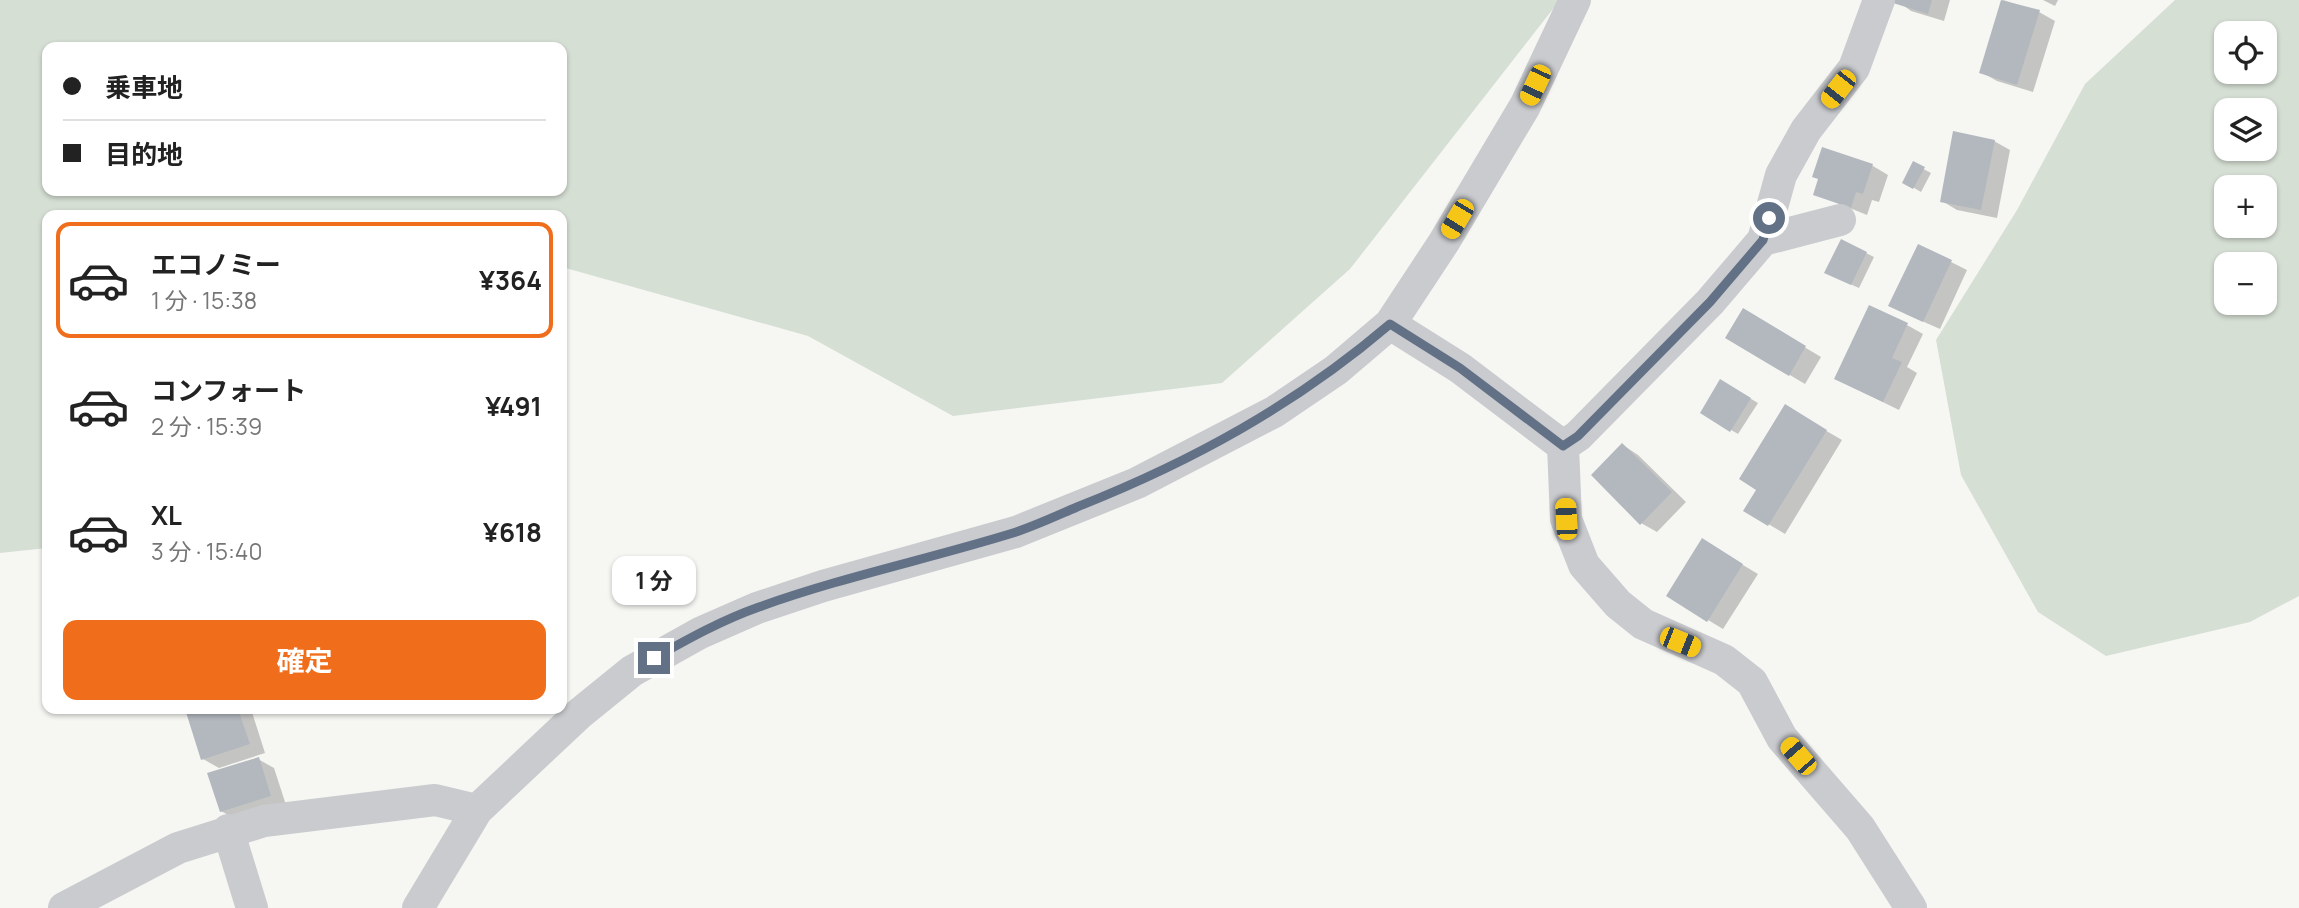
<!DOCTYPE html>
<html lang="ja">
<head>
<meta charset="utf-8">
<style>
  body { margin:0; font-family:Manrope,"Noto Sans JP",sans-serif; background:#f6f6f6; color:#222; height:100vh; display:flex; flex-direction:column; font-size:26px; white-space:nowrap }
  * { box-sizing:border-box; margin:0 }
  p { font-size:23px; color:#767676 }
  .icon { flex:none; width:38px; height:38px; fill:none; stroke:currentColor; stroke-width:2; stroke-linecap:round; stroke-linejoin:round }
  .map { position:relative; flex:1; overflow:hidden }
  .details { position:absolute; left:42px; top:210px; width:525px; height:504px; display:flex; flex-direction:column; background:#fff; border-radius:14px; box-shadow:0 2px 5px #0004 }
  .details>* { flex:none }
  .banner { position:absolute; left:42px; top:42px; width:525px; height:154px; border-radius:14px; box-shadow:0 2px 5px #0004; display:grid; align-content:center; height:154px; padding:0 21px; background:#fff }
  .buttons { position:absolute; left:2214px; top:21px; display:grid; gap:14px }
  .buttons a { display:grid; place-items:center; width:63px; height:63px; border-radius:14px; background:#fff; box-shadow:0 2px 5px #0004; font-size:35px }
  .end { position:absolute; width:32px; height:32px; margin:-16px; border:9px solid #637186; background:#fff; box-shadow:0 0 0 4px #fff }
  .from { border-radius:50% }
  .bubble { position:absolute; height:49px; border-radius:14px; background:#fff; box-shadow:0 2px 5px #0004; font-size:23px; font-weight:700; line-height:49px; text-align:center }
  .car { position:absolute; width:21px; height:42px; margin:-21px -10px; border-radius:9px; box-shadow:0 0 5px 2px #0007; background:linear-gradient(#f5c518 24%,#345 0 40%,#f5c518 0 76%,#345 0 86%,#f5c518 0) }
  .banner b { display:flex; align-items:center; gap:24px; height:66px; font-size:26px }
  .banner b+b { border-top:2px solid #e0e0e0 }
  .banner i { width:18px; height:18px; background:#222 }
  ul { padding:12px 0 0; list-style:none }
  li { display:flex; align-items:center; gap:21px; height:116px; margin:0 14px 10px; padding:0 7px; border:4px solid transparent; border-radius:14px }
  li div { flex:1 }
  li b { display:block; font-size:26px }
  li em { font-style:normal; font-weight:700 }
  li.on { border-color:#ef6d1b }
  li>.icon { width:63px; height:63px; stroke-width:1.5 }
  .action { display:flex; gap:14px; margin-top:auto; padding:14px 21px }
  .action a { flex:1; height:80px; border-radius:14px; background:#ef6d1b; color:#fff; font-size:28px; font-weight:700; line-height:80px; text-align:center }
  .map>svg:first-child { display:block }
</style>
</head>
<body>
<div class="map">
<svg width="2299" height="908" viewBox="0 0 2299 908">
  <rect width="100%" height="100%" fill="#f6f7f3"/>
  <path fill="#d6dfd4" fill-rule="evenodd" d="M0 0H1560L1350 269 1222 383 953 416 808 336 562 267V215H47V548L0 553ZM47 47H562V191H47Z
    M2175 0H2299V596L2250 622 2106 656 2038 612 1961 475 1936 340 2017 210 2085 84ZM2226 33H2264V72H2226ZM2226 110H2264V149H2226ZM2226 187H2264V226H2226ZM2226 264H2264V303H2226Z"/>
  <path fill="#0003" d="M1896 0H1950L1944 21 1911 11Z
    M2003 0 2039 12 2055 21 2033 92 1997 81 1981 72Z
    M2043 0H2058L2055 6Z
    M1994 141 2010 150 1997 218 1957 210 1942 201Z
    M1823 149 1873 166 1888 175 1879 202 1872 200 1867 215 1815 194 1820 179Z
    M1914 164 1931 173 1921 192 1904 182Z
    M1842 241 1874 257 1859 288 1834 277Z
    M1919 246 1967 270 1940 329 1906 314Z
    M1744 311 1821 357 1805 384 1727 338Z
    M1907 325 1923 334 1907 367 1917 373 1899 410 1852 387Z
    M1721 381 1758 403 1738 434 1702 413Z
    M1785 407 1842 440 1785 534 1745 510 1758 489Z
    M1623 445 1638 455 1686 502 1657 532 1641 523Z
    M1718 550 1758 574 1723 629 1708 620Z
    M187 709H251L265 753 219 768 203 759Z
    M258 759 274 768 286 805 237 820 221 811Z"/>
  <path fill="#b3b8bf" d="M1894 0H1932L1928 14 1893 3Z
    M2001 0 2040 10 2017 85 1979 73Z
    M1953 131 1995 140 1981 210 1940 202Z
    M1822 147 1873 164 1863 194 1856 192 1851 208 1813 195 1818 179 1812 177Z
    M1913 161 1925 167 1913 189 1902 183Z
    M1841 239 1867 252 1851 285 1824 273Z
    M1918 244 1952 260 1923 322 1888 306Z
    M1869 305 1908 323 1892 358 1902 362 1883 402 1834 379Z
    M1743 308 1806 346 1789 376 1725 338Z
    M1720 379 1751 398 1730 432 1700 413Z
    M1785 404 1827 430 1768 526 1743 511 1756 490 1739 479Z
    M1622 443 1672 492 1640 525 1591 475Z
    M1702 538 1743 564 1707 622 1666 596Z
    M185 709H238L250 744 201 760Z
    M259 757 271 796 220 812 207 773Z"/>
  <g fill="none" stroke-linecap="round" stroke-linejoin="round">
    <path stroke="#c9cbcf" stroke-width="32" d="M1763 240 1840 220
      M1390 324 1460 368 1563 446 1566 519 1584 565 1618 604 1643 624 1724 660 1752 682 1782 738 1860 828 1911 908
      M1563 446 1578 436 1710 302 1763 240 1781 175 1806 130 1854 68 1879 0
      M228 830 252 908
      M64 908 178 848 264 821 435 800 477 810
      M418 908 477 810 579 714 632 671 700 633 757 608 823 586 1016 532 1137 483 1274 412 1336 370 1390 324 1444 242 1525 106 1575 0"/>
  </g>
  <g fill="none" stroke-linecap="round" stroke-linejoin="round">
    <path stroke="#637186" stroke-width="9" d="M654 658C688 639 722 620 759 607 842 577 929 559 1013 533 1035 526 1056 516 1077 507 1193 461 1295 405 1390 324L1460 368 1563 446 1578 436 1710 302 1763 240 1769 218"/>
  </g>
</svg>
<div class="buttons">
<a><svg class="icon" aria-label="locate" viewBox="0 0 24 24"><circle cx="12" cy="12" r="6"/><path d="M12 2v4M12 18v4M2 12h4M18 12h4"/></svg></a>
<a><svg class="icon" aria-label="layers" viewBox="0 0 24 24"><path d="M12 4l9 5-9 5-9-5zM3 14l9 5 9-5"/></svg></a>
<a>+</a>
<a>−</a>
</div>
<i class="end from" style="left:1769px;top:218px"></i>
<i class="end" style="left:654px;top:658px"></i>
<div class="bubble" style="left:612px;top:556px;width:84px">1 分</div>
<i class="car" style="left:1535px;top:85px;rotate:205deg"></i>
<i class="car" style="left:1838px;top:89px;rotate:218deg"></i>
<i class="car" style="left:1457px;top:219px;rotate:211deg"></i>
<i class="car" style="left:1566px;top:519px;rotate:357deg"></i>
<i class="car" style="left:1680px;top:642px;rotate:112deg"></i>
<i class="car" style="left:1798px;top:756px;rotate:319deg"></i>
<div class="banner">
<b><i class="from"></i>乗車地</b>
<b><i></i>目的地</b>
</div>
<section class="details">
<ul>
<li class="on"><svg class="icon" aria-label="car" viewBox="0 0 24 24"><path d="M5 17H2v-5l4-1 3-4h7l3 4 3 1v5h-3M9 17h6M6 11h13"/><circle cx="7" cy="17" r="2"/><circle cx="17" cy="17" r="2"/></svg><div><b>エコノミー</b><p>1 分 · 15:38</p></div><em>¥364</em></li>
<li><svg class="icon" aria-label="car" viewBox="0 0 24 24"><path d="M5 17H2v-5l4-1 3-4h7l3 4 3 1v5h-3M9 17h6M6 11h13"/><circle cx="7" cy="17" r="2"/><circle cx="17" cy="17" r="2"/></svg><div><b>コンフォート</b><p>2 分 · 15:39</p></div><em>¥491</em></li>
<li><svg class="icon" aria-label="car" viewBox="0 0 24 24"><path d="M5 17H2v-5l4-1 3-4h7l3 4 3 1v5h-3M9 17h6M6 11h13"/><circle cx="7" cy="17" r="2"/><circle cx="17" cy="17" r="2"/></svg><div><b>XL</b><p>3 分 · 15:40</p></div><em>¥618</em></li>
</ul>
<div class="action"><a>確定</a></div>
</section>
</div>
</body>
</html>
